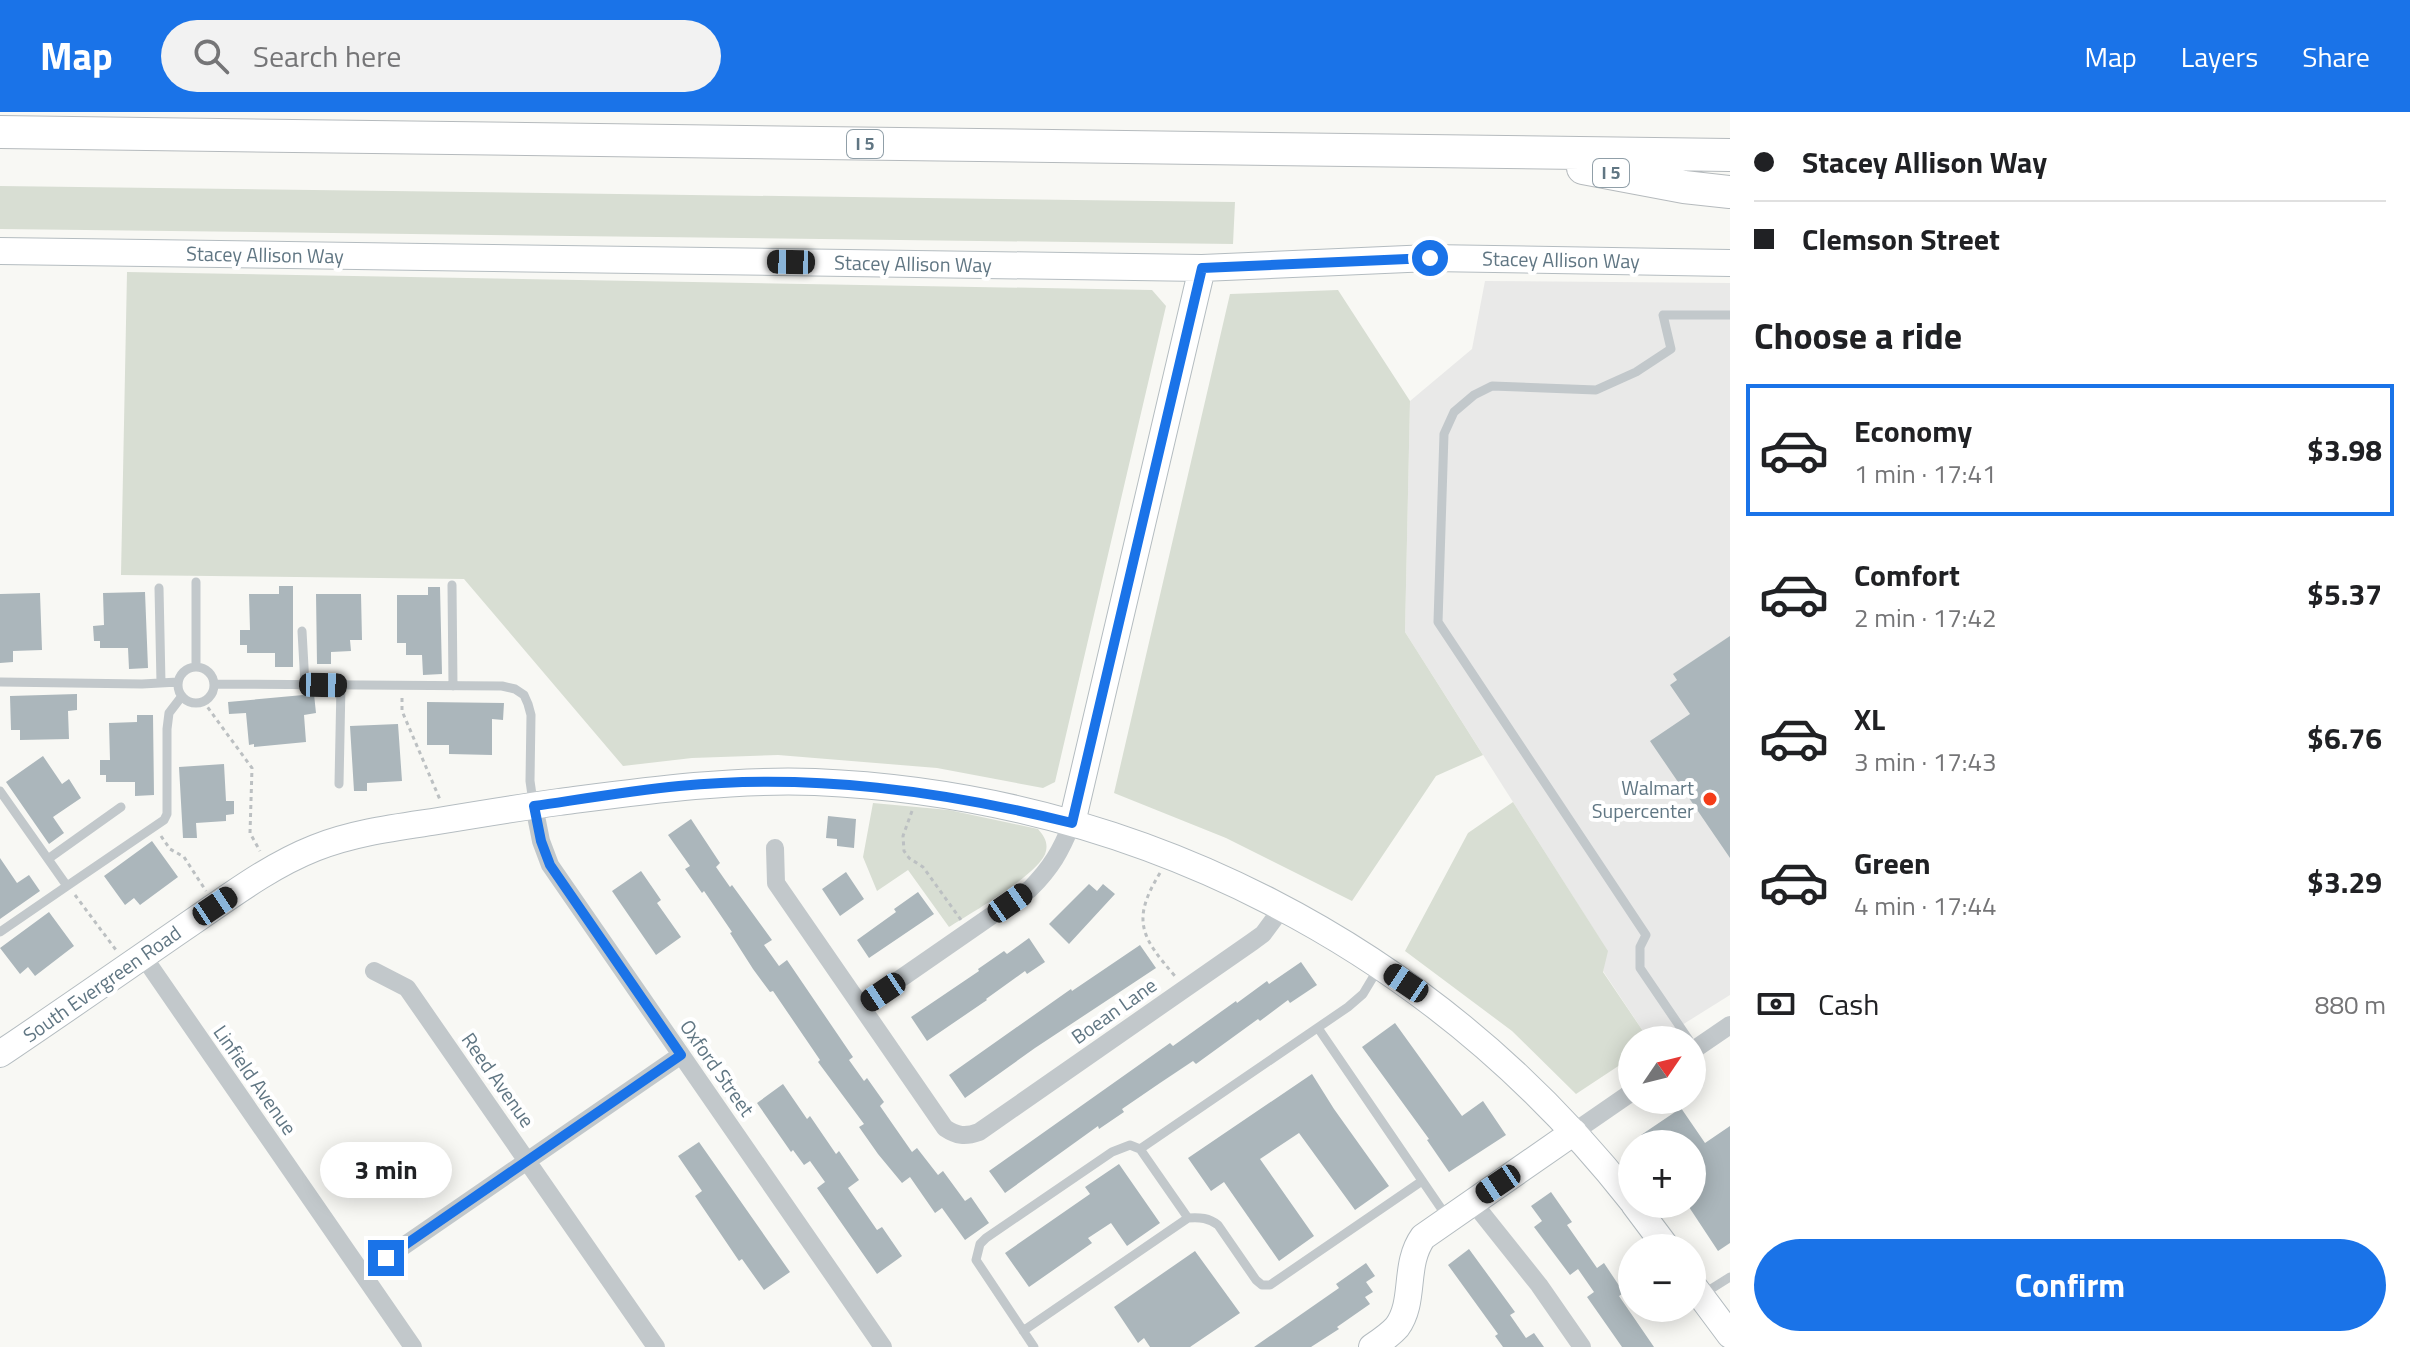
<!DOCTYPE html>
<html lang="en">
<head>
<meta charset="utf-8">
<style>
  body { margin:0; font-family:"Titillium Web",sans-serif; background:#f2f2f2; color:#202124; height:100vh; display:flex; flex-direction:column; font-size:30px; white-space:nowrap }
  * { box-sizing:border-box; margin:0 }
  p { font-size:26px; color:#757577 }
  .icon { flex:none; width:44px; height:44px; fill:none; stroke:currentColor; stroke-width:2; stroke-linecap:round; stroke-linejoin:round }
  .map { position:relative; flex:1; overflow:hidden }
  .side { display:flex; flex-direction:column; background:#fff; width:680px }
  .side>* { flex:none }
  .hud { display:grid; align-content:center; height:176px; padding:0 24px; background:#fff }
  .needle { width:52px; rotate:55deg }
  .controls { position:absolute; left:1618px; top:914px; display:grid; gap:16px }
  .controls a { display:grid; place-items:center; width:88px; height:88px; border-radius:50%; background:#fff; box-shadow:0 4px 20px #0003; font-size:40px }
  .end { position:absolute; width:36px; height:36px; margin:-18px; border:10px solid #1a73e8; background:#fff; box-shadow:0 0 0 4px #fff }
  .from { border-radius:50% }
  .bubble { position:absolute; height:56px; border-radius:28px; background:#fff; box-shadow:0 4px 20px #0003; font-size:26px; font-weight:700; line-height:56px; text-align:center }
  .car { position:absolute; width:24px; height:48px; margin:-24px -12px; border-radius:10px; box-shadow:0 0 6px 2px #0007; background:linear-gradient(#222 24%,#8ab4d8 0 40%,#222 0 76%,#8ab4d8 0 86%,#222 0) }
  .hud b { display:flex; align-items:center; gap:28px; height:76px; font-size:30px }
  .hud b+b { border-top:2px solid #e0e0e0 }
  .hud i { width:20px; height:20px; background:#202124 }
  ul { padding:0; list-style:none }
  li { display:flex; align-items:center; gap:24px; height:132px; margin:0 16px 12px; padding:0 8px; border:4px solid transparent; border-radius:0px }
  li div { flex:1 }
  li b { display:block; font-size:30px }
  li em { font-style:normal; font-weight:700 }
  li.active { border-color:#1a73e8 }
  li>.icon { width:72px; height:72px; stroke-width:1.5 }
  h2 { padding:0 24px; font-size:36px; line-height:96px }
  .pay { display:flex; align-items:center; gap:20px; height:88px; padding:0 24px; font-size:30px }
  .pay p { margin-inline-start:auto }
  .primary-button { display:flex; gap:16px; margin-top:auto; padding:16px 24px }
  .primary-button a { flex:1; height:92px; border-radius:48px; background:#1a73e8; color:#fff; font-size:32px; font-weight:700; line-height:92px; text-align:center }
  header { display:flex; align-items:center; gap:48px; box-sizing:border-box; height:112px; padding:0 40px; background:#1a73e8; color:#fff }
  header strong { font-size:38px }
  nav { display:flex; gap:44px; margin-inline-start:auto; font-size:28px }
  .search { width:560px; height:72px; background:#f2f2f2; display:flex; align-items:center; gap:20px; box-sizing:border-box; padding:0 28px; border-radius:44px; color:#757577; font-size:30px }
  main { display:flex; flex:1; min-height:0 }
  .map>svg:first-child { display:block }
</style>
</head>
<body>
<header>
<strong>Map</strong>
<div class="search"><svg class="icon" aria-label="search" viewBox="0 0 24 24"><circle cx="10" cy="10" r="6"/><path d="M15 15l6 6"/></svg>Search here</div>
<nav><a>Map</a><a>Layers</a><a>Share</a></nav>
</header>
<main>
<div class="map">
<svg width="1730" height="1235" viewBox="0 0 1730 1235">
  <rect width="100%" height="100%" fill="#f8f8f4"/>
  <path fill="#e9e9e8" d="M1485 169 1730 171V883L1658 928H1649L1603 859 1607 838 1405 520 1410 289 1472 237Z"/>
  <path fill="#d8ded3" d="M0 74 1235 90 1233 132 0 117Z
    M127 160 1152 178 1166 194 1055 670 1043 676 937 656 778 643 692 646 623 654 464 467 121 463Z
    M1338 178 1410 289 1405 520 1483 643 1436 664 1352 789 1226 726 1114 681 1230 182Z
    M1513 690 1608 839 1603 860 1649 928H1632V945L1576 982 1512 919 1405 839 1468 721Z
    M873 691 949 698 1038 717C1044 724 1048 730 1046 739 1042 761 969 802 949 815L908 758 877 779 863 745Z"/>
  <path fill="#abb6bb" d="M279 474H293V555H275V541H247V533H240V518H250L249 482H279Z
    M428 475H440L442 562 423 563 422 543H406V531H397V483H428Z
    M145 480 148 556 129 557 128 536H100V529H94L93 514 104 513 103 481Z
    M40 481 42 538 13 539V550L0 551V482Z
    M316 482H361L362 528H350L351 539 331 540V552H317Z
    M1730 524V746L1650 629 1690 602 1670 573 1677 568 1673 562Z
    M77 582V598L68 599 69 627 20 628V618H11L10 584Z
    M314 582 316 601 304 603 306 630 254 635V632L249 633 246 601 229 602 228 590Z
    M427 590 504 591 503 608 492 607V643L449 642V633H427Z
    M137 603H153L154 683 135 684V670H106V663H100V648H110L109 611 137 610Z
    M398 612 402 669 367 671V679H354L350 614Z
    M43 644 62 672 69 667 81 686 53 705 64 721 49 732 6 670Z
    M224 652 226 689H234V702L226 703V709L196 711 197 726H183L179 655Z
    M828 704 856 707 854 736 837 734V727L826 726Z
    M691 707 720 751 716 755 730 775 732 773 772 828 764 833 779 854 787 848 853 945 849 948 864 969 867 966 884 990 880 994 912 1040 917 1036 938 1063 943 1059 965 1089 971 1085 989 1111 965 1128 942 1096 935 1101 910 1065 902 1071 878 1042 859 1015 864 1012 818 950 820 948 773 879 770 880 753 857 730 821 732 820 704 779 702 781 685 757 690 754 668 723Z
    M152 729 178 765 140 793 134 786 125 793 104 764Z
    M0 746 17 771 29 763 40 779 0 807Z
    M641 759 661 788 657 791 681 825 656 843 612 779Z
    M846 760 864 787 840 804 822 777Z
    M1089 772 1097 779 1103 772 1115 782 1069 832 1049 812Z
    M918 780 934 802 869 846 857 828 896 800 894 797Z
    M49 800 74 834 35 864 28 855 20 862 0 836Z
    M1029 826 1045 850 1027 862 1025 859 986 887 987 888 927 929 911 905 979 859 978 857 1004 839 1007 842Z
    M1140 833 1156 856 1035 936 965 986 949 963 1071 877 1072 879Z
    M1301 850 1317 873 1290 891 1288 888 1260 909 1258 907 1196 952 1193 949 1160 971 1122 997 1124 1000 1099 1017 1098 1014 1005 1081 989 1059 1170 931 1173 934 1236 889 1237 891 1267 869 1269 872Z
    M1395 911 1462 1004 1483 989 1506 1023 1449 1060 1427 1028 1429 1027 1362 935Z
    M1312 962 1334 997 1389 1074 1355 1098 1299 1021 1260 1047 1314 1124 1279 1149 1224 1070 1211 1079 1188 1046Z
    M783 972 807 1007 810 1004 836 1042 839 1039 859 1068 848 1076 877 1118 882 1115 902 1144 877 1162 817 1076 825 1070 810 1049 804 1053 793 1038 791 1040 757 991Z
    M1681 996 1705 1031 1730 1014V1131L1718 1139 1687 1092H1692V1032H1647L1641 1023Z
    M699 1030 790 1160 764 1178 742 1147 739 1149 695 1084 702 1079 678 1044Z
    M1119 1052 1160 1111 1127 1134 1111 1111 1088 1126 1092 1131 1029 1175 1005 1141 1090 1082 1085 1075Z
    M1551 1080 1572 1110 1567 1113 1597 1156 1604 1151 1624 1181 1619 1184 1654 1235H1622L1587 1185 1594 1180 1578 1157 1570 1163 1534 1115 1542 1109 1531 1094Z
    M1469 1137 1515 1200 1510 1203 1526 1226 1534 1221 1544 1235H1503L1495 1224 1498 1222 1448 1153Z
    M1195 1139 1240 1201 1190 1235H1150L1144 1226 1138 1231 1114 1195Z
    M1366 1151 1375 1164 1366 1170 1373 1180 1365 1185 1370 1192 1337 1215 1339 1217 1311 1235H1254L1339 1176 1336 1172Z"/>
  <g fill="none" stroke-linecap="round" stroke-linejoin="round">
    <defs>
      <path id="secondary" d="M0 139 1202 156 1430 146 1730 151
        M1072 711 1202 156
        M0 942C61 901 121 859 182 817 225 788 267 755 315 736 353 721 392 716 432 710 474 703 516 696 559 690 644 679 729 667 815 670 1139 684 1432 835 1632 1089
        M1634 1092 1667 1136
        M1692 1172 1730 1223
        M1372 1235C1381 1229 1390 1223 1397 1215 1416 1189 1403 1153 1423 1125L1574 1020"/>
      <path id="highway" d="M0 20 1730 43
        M1583 56 1684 75 1730 80"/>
    </defs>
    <use href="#secondary" stroke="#b4bcc0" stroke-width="28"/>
    <use href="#highway" stroke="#b5babd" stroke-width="34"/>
    <path stroke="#bcc0c2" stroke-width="3" stroke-dasharray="4 4" stroke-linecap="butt" d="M402 586V599L441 690
      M203 589 252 656 250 721 260 739
      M912 699 903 724 904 739 909 746 923 755 961 808
      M161 724 170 737 184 745 206 779
      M1160 761C1131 808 1141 825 1175 864
      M75 783 116 838"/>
    <path stroke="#c2c8cb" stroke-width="9" d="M452 473 453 574
      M159 476 161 571
      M302 519 305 573
      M196 554V470
      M178 573a18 18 0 1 1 36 0a18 18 0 1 1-36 0Z
      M0 570 142 572 178 570
      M214 572 502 574 515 577 524 583 528 592 531 603 530 669 533 690
      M339 672 341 573
      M0 679 67 774 164 708 167 702V617L169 601 182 584
      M48 747 121 695
      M0 820 67 774
      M1378 857 1363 882 1348 895 1140 1037 1188 1106C1200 1105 1209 1106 1218 1113L1256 1168 1262 1173H1270L1422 1069
      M1318 916 1447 1105
      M1689 928 1640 856V835L1646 823 1438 510 1444 322 1454 300 1474 283 1492 274 1596 278 1636 260 1671 237 1663 203H1730
      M1703 1182 1730 1165
      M1023 1219 1188 1106
      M1034 1235 976 1148 980 1132 986 1126 1112 1040 1130 1033 1140 1037"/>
    <path stroke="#c2c8cb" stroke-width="18" d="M534 694 541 729 550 753 883 1235
      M775 736 776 771 945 1016C957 1024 965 1025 979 1020L1252 830 1263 822 1283 795
      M143 844 413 1235
      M374 859 407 876 656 1235
      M861 894 1030 777C1051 756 1061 739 1072 711
      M1692 939 1730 913
      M1574 1020 1632 980
      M1472 1089 1539 1173 1582 1235
      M363 1162 681 943"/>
    <use href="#secondary" stroke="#fff" stroke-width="26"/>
    <use href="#highway" stroke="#fff" stroke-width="32"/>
  </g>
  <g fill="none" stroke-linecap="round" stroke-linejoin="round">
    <path stroke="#1a73e8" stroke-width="10" d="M386 1146 681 943 550 753 541 729 534 694C582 687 630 679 679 674 812 661 943 679 1072 711L1202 156 1430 146"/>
  </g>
  <circle fill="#f43c18" stroke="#fff" stroke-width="3" cx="1710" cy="687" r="8"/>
  <g text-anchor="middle" stroke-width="8" stroke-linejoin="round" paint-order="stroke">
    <g fill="#fff" stroke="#909fa8" stroke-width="2">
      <rect x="847" y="18" width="36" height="28" rx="6"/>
      <rect x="1593" y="47" width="36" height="28" rx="6"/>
    </g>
    <g font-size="18" font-weight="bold" fill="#607683">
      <text x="865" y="38">I 5</text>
      <text x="1611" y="67">I 5</text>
    </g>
    <g font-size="20" fill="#607683" stroke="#fff">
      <text transform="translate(265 143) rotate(1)" y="7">Stacey Allison Way</text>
      <text transform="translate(1561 148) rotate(1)" y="7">Stacey Allison Way</text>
      <text transform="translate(913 152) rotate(1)" y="7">Stacey Allison Way</text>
      <text transform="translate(102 872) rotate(-35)" y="7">South Evergreen Road</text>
      <text transform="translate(1114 899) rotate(-35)" y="7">Boean Lane</text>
      <text transform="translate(717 956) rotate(55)" y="7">Oxford Street</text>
      <text transform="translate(255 968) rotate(55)" y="7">Linfield Avenue</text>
      <text transform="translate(498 968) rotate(55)" y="7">Reed Avenue</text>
    </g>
    <g font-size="20" fill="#607683" stroke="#fff" text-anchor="end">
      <text x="1694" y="683">Walmart<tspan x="1694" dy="23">Supercenter</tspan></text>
    </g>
  </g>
</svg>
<div class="controls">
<a><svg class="needle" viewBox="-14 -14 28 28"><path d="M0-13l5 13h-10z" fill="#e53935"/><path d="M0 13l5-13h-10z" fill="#757577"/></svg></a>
<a>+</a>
<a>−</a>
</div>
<i class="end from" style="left:1430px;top:146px"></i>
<i class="end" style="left:386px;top:1146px"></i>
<div class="bubble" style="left:320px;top:1030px;width:132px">3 min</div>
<i class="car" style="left:791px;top:150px;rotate:271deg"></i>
<i class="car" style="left:323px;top:573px;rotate:91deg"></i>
<i class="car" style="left:1010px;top:791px;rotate:55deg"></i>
<i class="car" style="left:215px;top:794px;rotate:56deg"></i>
<i class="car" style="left:1406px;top:871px;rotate:304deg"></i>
<i class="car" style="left:883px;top:880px;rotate:236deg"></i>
<i class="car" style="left:1498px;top:1072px;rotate:236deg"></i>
</div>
<section class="side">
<div class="hud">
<b><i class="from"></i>Stacey Allison Way</b>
<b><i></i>Clemson Street</b>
</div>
<h2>Choose a ride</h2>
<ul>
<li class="active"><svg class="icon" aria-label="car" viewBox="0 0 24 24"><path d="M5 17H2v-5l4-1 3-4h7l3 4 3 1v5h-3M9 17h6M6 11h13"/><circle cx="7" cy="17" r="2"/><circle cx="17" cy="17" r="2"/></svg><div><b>Economy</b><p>1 min · 17:41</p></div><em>$3.98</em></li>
<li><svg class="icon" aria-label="car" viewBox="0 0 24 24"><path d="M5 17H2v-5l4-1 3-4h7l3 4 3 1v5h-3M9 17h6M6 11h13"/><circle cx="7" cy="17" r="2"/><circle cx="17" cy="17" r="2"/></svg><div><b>Comfort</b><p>2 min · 17:42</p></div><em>$5.37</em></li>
<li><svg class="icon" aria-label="car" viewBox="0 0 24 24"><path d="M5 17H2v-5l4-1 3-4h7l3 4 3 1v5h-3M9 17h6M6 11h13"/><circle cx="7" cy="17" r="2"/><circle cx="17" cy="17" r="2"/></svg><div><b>XL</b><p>3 min · 17:43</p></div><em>$6.76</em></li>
<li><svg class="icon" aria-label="car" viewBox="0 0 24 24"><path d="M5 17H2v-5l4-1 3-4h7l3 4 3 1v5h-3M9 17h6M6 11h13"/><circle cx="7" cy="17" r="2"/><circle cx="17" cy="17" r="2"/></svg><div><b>Green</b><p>4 min · 17:44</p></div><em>$3.29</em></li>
</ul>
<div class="pay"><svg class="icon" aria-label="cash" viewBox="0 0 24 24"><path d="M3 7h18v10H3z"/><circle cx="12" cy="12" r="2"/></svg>Cash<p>880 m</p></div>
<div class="primary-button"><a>Confirm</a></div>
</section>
</main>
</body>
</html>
